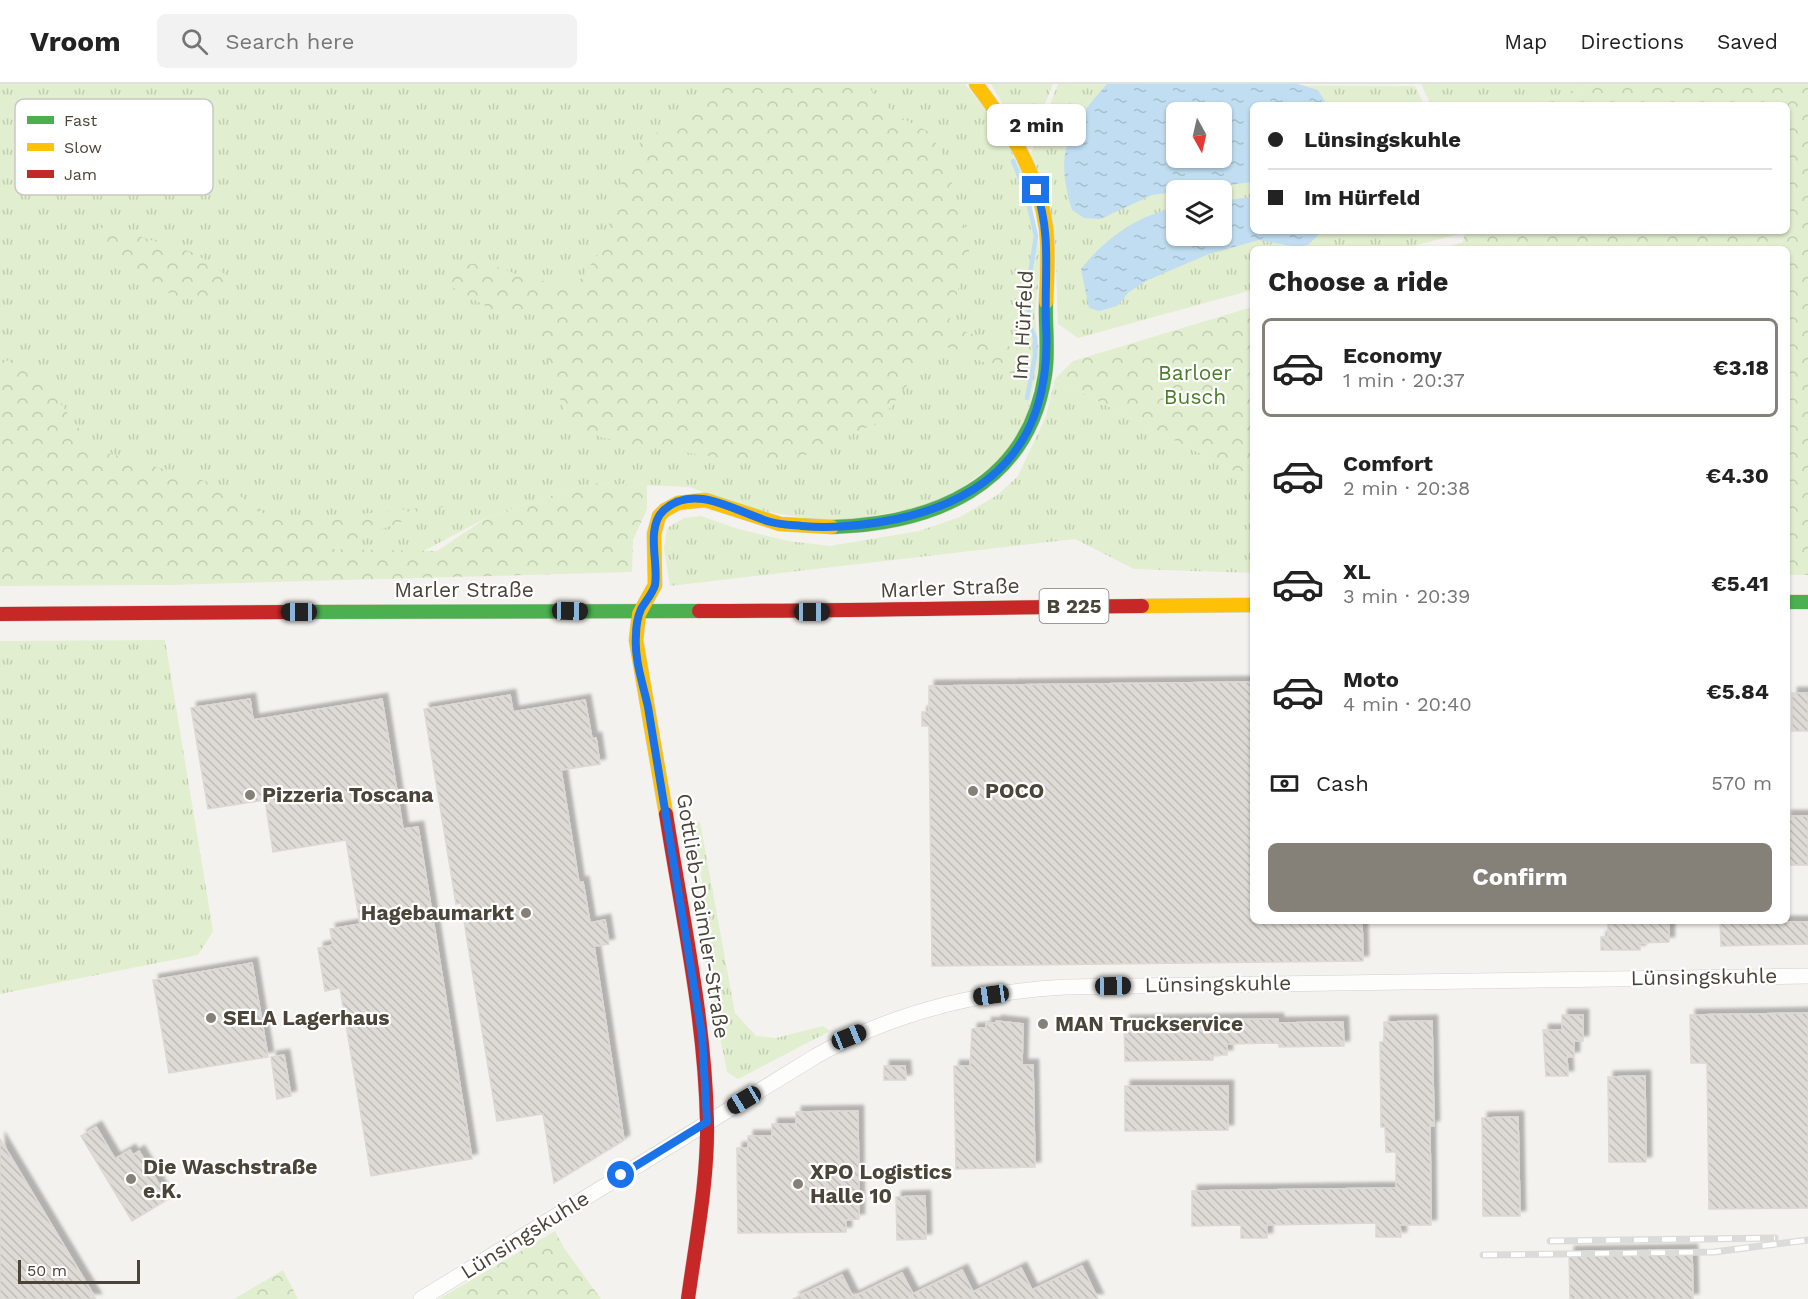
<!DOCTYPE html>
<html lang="en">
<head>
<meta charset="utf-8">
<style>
  body { margin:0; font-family:"Work Sans",sans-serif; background:#f2f2f2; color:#222; height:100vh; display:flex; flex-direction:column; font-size:22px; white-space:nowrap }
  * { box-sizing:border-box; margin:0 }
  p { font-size:20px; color:#767676 }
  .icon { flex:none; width:33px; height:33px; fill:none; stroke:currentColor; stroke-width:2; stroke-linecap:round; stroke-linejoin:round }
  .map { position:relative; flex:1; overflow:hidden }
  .details { position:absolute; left:1250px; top:162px; width:540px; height:678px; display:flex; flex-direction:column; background:#fff; border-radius:9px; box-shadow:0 2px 4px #0004 }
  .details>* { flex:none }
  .banner { position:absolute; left:1250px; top:18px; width:540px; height:132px; border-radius:9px; box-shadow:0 2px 4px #0004; display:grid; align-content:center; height:132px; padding:0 18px; background:#fff }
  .needle { width:39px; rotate:172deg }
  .tools { position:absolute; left:1166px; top:18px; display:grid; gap:12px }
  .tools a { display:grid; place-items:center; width:66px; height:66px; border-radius:9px; background:#fff; box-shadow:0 2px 4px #0004; font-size:30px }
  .scale { position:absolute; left:18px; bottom:15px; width:122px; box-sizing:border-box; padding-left:6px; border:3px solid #4b4439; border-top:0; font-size:16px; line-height:21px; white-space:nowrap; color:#4b4439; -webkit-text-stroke:4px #fff; paint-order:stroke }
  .end { position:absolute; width:27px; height:27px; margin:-14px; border:8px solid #1a73e8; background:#fff; box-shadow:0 0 0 3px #fff }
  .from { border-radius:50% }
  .bubble { position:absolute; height:42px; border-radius:9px; background:#fff; box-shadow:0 2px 4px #0004; font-size:20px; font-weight:700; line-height:42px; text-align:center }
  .car { position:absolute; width:18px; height:36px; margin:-18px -9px; border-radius:8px; box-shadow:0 0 4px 2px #0007; background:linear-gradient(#222 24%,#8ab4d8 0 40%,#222 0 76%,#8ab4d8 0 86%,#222 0) }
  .banner b { display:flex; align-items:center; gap:21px; height:57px; font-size:22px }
  .banner b+b { border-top:2px solid #e0e0e0 }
  .banner i { width:15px; height:15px; background:#222 }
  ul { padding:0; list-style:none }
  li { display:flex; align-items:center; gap:18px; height:99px; margin:0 12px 9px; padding:0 6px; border:3px solid transparent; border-radius:9px }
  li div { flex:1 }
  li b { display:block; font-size:22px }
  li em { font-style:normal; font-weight:700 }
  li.active { border-color:#868178 }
  li>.icon { width:54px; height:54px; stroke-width:1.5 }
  h2 { padding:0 18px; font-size:27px; line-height:72px }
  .pay { display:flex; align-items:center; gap:15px; height:66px; padding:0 18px; font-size:22px }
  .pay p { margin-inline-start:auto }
  .primary-button { display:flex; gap:12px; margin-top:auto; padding:12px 18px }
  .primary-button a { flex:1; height:69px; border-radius:9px; background:#868178; color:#fff; font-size:24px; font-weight:700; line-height:69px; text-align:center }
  header { display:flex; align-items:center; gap:36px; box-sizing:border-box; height:84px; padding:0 30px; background:#fff; border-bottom:2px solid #e0e0e0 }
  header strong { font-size:28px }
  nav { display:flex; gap:33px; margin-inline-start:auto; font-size:21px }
  .search { width:420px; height:54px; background:#f2f2f2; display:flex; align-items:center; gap:15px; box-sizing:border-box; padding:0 21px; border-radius:9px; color:#767676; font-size:22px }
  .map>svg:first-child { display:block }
</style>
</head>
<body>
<header>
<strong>Vroom</strong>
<div class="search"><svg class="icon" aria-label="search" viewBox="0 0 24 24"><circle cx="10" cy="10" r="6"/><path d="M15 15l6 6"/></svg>Search here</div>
<nav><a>Map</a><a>Directions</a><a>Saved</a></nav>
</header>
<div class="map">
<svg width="1808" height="1215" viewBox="0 0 1808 1215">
  <defs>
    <pattern id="grass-tufts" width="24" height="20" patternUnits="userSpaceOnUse" patternTransform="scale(1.5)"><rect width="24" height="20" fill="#e1eecf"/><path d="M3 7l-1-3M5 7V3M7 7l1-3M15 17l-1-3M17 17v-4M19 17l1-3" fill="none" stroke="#c3cdb2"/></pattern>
    <pattern id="forest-crowns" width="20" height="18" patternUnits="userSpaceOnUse" patternTransform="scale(1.5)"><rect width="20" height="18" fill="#e1eecf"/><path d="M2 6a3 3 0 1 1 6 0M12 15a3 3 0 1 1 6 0" fill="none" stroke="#c3cdb2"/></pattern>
    <pattern id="water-ripples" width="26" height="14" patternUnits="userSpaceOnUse" patternTransform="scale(1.5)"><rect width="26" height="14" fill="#c0ddf1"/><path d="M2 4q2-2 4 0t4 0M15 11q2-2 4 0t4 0" fill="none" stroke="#a6bfcf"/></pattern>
    <pattern id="building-back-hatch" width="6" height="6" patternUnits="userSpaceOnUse" patternTransform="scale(1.5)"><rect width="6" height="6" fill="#dedbd6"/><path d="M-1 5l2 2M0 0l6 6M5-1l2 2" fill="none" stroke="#c0bdb8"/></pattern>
    <filter id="shadow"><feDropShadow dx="5.5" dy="-5.5" stdDeviation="1.5" flood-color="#0004"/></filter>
  </defs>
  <rect width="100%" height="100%" fill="#f4f2ee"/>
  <path fill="url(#grass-tufts)" fill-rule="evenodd" d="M0 0H965L996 38 1027 98 1041 175 1035 231 1040 276 1028 329 1010 369 939 420 834 439 746 424 690 403 590 399 488 433 414 472 0 487Z
    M991 0H1053L1027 64Z
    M1058 0 1415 2 1424 21H1252V147H1459V150L1403 165H1252V206L1078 254 1058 240 1055 160 1030 72ZM1176 28H1221V74H1176ZM1176 106H1221V152H1176Z
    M1421 0H1590L1531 21H1431Z
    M1055 295 1252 396V489L1134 485 1075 455 670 502 664 465 667 444 684 434 701 432 738 445 788 457 830 462 919 447 960 433 999 410 1018 392 1046 332Z
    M165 556 213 847 198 871 0 910V557Z
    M700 738 735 929 756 952 776 954 823 942 830 947 738 995 727 988 704 871 710 849 693 740Z"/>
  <path fill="url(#forest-crowns)" d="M711 0H865L896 31 929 48 954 89 949 111 972 156 948 242 1017 265 1018 292 934 258 911 296 879 338 797 375 772 382 613 357 568 342 536 231 491 225 450 202 453 183 484 178 532 196 577 200 602 165 631 65 705 18Z
    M1590 0H1808V491H1787L1786 165H1441L1463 158 1465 147H1786V21H1531Z
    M100 141 195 169 233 196 202 216 174 213 93 153Z
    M1252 223V396L1055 295 1073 277Z
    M10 276 41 293 94 365 229 404 263 429 315 435 447 421 328 465 437 467 488 433 590 399 647 401V425L633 456 632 488 169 501 0 502V279Z
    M555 1147 564 1164 601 1215H439Z
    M283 1186 298 1215H234Z"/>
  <path fill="url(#water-ripples)" fill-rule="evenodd" d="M1107 0H1298L1318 6 1327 21H1252V98L1152 111 1100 135 1084 134 1072 126C1054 67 1068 44 1107 0ZM1176 28H1221V74H1176Z
    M1252 113V147H1319V150L1308 161 1297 163 1259 156 1209 170 1148 196 1129 208 1117 222 1099 227 1089 224 1081 185C1105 155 1137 131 1176 124V152H1221V117Z"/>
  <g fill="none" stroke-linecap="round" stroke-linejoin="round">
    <path stroke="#c0ddf1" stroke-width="4.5" d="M1013 77 1026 109 1036 152 1028 203 1029 240 1035 254V273L1027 314"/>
  </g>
  <path fill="url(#building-back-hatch)" stroke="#dcd9d4" stroke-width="1.5" filter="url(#shadow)" d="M1252 598V837H1362L1363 877 932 882 929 642H922V628H929V602Z
    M1792 609H1808V647H1792Z
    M510 611 513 628 585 616 592 655 596 654 600 680 561 686 579 799 583 798 590 839 605 836 609 860 594 862 624 1056 554 1099 543 1030 497 1037 461 819 456 820 424 625Z
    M250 615 253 636 382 615 403 745 418 743 472 1075 371 1092 340 904 325 907 318 864 333 861 330 845 360 840 346 756 273 768 265 716 208 725 191 624Z
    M1786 732H1808V781H1786Z
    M1618 837H1669V858L1640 859V866H1601V853H1608V839Z
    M1720 837 1808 838V860L1721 862Z
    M252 879 268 973 169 989 153 896Z
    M1808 929V1124L1709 1125 1707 979H1691L1690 931Z
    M1562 931H1583V957H1574V973H1567L1568 992H1546L1543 946H1562Z
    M1278 935V939L1343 938 1344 962 1279 963V959L1227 960V971H1213V976L1125 977 1124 937Z
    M996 937 1023 940 1022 981H1033L1035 1083 956 1085 954 982H970L972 945 986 944V939H996Z
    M1432 937 1434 1042H1430L1431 1141H1400L1401 1153H1376V1139L1267 1141V1154H1241V1141L1192 1142V1107L1396 1104V1068H1386L1385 1043H1381L1380 958H1384V938Z
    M284 971 291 1012 277 1015 271 973Z
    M884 982H905L906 996H884Z
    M1645 992 1646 1078H1609L1608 993Z
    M1125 1002H1228V1046L1125 1047Z
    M858 1027 859 1135 846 1136V1148L738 1149 737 1064H748V1052H772V1040H796V1028Z
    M1518 1033 1520 1132H1483L1482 1034Z
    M96 1043 115 1075 130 1066 133 1071 139 1067 168 1115 132 1137 81 1052Z
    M0 1055 96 1215H0Z
    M925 1112 926 1155 897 1156 896 1113Z
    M1692 1166 1693 1215H1570L1569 1168Z
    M1082 1182 1098 1215H793L842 1191 853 1213 902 1189 913 1210 962 1186 973 1208 1021 1184 1032 1206Z"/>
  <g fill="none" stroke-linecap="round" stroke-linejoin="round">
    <defs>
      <path id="street" d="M421 1215 816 972C894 928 976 908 1065 903L1808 892"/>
      <path id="fast" d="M832 443C933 440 1028 402 1045 291 1049 267 1045 242 1046 218
        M1786 518H1808
        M289 528 699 527"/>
      <path id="slow" d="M976 0C1008 42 1039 90 1046 144 1049 169 1047 193 1046 218
        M1142 522 1252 521
        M666 730 636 556 639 530 655 501 654 450 659 432 665 426 678 419 705 416 780 440 832 443"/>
      <path id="jam" d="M699 527C847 527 994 523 1142 522
        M0 530 289 528
        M666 730C682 832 705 934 707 1038 708 1097 696 1156 688 1215"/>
    </defs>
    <use href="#street" stroke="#d2d0cb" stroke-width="16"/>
    <use href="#fast" stroke="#d3cfc5" stroke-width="15"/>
    <use href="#slow" stroke="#d3cfc5" stroke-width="15"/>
    <use href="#jam" stroke="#d3cfc5" stroke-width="15"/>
    <use href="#street" stroke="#fdfdfc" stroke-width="15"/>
    <use href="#fast" stroke="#4caf50" stroke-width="14"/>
    <use href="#slow" stroke="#ffc107" stroke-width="14"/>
    <use href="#jam" stroke="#c62828" stroke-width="14"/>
    <defs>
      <path id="rail" d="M1550 1157 1775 1154
        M1483 1171 1714 1168 1808 1156"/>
    </defs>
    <use href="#rail" stroke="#dbdbda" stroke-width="7"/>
    <use href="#rail" stroke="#fff" stroke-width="4.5" stroke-dasharray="14" stroke-linecap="butt"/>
  </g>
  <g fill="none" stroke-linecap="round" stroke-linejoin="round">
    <path stroke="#1a73e8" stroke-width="8" d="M621 1091 707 1038 702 951 648 623C643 600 634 575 636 551 636 543 638 532 641 525 645 518 653 509 655 501 659 480 645 443 664 426 696 398 737 429 771 438 781 441 792 441 802 442 833 445 867 441 897 435 1002 412 1052 349 1046 241 1044 195 1052 150 1036 106"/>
  </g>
  <g fill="#868178" stroke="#fff" stroke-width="2">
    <circle cx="973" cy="707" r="6"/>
    <circle cx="250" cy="711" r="6"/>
    <circle cx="526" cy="829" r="6"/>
    <circle cx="211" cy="934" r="6"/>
    <circle cx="1043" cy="940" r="6"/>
    <circle cx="131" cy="1095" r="6"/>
    <circle cx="798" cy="1100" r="6"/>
  </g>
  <g text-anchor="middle" stroke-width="4.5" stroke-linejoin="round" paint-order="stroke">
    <rect fill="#fff" stroke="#817c74" stroke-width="1.5" x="1039.5" y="505" width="69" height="34" rx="4.5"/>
    <g font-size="20" font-weight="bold" fill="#4b4439">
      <text x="1074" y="529">B 225</text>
    </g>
    <g font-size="21" fill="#4b4439" stroke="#fff">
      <text transform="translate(1023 241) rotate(-87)" y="7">Im Hürfeld</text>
      <text transform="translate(950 504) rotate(-2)" y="7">Marler Straße</text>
      <text x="464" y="513">Marler Straße</text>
      <text transform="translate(703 832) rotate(81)" y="7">Gottlieb-Daimler-Straße</text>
      <text transform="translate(1704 893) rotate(-1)" y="7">Lünsingskuhle</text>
      <text transform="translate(1218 900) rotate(-1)" y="7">Lünsingskuhle</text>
      <text transform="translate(525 1151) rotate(-32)" y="7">Lünsingskuhle</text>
    </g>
    <g font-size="21" fill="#4a7f2a" stroke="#fff">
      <text x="1195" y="296">Barloer<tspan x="1195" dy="24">Busch</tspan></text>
    </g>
    <g font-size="21" font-weight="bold" fill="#4b4439" stroke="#fff" text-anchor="start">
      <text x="985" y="714">POCO</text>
      <text x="262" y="718">Pizzeria Toscana</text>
      <text x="514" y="836" text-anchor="end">Hagebaumarkt</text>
      <text x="223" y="941">SELA Lagerhaus</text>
      <text x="1055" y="947">MAN Truckservice</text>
      <text x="143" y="1090">Die Waschstraße<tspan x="143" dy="24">e.K.</tspan></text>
      <text x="810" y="1095">XPO Logistics<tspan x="810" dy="24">Halle 10</tspan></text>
    </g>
  </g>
  <rect x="15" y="15" width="198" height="96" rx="9" fill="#fff" stroke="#c9c7c4" stroke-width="1.5"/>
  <rect x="27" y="32" width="27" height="8" fill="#4caf50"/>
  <rect x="27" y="59" width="27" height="8" fill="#ffc107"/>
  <rect x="27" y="86" width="27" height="8" fill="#c62828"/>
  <g font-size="16" fill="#4b4439">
    <text x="64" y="42">Fast</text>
    <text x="64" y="69">Slow</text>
    <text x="64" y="96">Jam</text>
  </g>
</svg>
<div class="tools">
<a><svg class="needle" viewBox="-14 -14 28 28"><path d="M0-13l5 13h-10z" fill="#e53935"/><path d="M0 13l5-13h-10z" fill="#767676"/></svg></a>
<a><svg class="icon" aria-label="layers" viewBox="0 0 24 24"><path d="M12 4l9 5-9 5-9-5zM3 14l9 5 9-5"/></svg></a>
</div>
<div class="scale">50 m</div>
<i class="end from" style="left:621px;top:1091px"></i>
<i class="end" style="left:1036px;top:106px"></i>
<div class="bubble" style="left:987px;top:20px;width:99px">2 min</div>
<i class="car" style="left:570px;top:527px;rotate:91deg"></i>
<i class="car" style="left:299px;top:528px;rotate:270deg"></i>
<i class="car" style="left:812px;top:528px;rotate:90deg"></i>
<i class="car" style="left:1113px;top:902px;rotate:89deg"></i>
<i class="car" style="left:991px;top:911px;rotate:262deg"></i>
<i class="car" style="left:849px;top:953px;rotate:68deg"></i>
<i class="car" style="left:744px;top:1016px;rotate:239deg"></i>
<div class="banner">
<b><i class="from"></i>Lünsingskuhle</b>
<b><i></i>Im Hürfeld</b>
</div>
<section class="details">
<h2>Choose a ride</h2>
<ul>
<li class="active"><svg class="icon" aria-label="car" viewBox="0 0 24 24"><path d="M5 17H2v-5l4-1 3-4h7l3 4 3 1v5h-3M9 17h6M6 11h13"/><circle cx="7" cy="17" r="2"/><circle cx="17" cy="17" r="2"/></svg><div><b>Economy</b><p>1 min · 20:37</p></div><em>€3.18</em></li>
<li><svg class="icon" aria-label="car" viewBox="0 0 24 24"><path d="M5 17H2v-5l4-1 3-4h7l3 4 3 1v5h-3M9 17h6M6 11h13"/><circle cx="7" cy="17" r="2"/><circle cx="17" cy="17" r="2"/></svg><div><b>Comfort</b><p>2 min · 20:38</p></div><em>€4.30</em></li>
<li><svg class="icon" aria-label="car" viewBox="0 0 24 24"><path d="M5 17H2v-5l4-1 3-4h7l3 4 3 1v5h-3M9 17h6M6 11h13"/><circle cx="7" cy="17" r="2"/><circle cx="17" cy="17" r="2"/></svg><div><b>XL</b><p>3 min · 20:39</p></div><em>€5.41</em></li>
<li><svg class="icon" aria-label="car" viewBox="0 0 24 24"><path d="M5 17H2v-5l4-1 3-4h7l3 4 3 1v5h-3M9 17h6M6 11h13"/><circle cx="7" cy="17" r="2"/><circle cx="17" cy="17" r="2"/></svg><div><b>Moto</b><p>4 min · 20:40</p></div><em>€5.84</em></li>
</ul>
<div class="pay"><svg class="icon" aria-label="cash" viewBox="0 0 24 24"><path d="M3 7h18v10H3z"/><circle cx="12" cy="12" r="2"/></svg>Cash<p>570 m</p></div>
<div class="primary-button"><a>Confirm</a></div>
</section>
</div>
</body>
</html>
